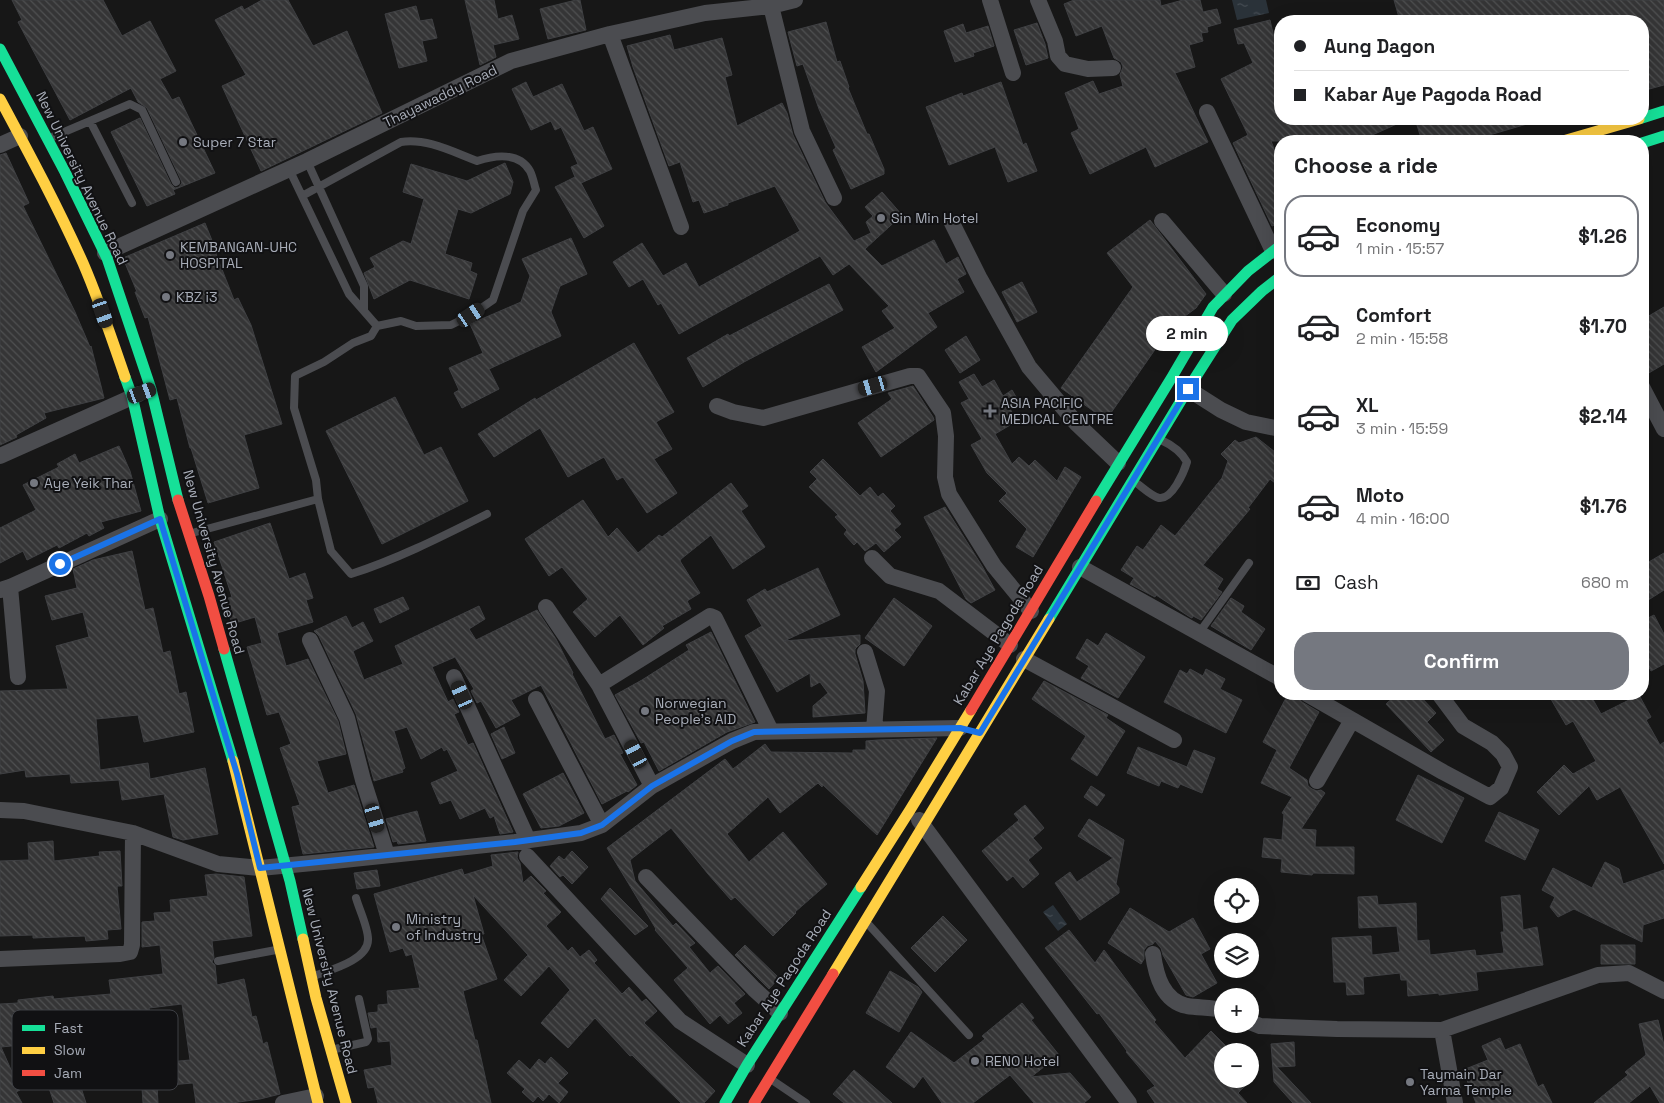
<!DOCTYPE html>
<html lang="en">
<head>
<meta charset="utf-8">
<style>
  body { margin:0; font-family:"Space Grotesk",sans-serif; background:#f6f6f6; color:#202124; height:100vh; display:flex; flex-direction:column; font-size:19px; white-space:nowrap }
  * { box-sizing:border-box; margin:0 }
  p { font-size:16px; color:#757577 }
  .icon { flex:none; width:28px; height:28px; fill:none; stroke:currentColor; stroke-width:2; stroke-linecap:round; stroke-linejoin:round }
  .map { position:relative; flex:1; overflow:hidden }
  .drawer { position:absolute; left:1274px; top:135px; width:375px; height:565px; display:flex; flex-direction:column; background:#fff; border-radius:20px; box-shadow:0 5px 20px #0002 }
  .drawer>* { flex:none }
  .guide { position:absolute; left:1274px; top:15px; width:375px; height:110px; border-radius:20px; box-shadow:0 5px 20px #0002; display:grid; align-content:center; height:110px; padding:0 20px; background:#fff }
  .controls { position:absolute; left:1214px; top:878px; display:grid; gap:10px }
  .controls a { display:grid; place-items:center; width:45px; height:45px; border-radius:50%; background:#fff; box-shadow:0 5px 20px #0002; font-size:25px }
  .end { position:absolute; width:22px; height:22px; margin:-11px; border:6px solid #1a73e8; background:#fff; box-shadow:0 0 0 2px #fff }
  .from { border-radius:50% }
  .bubble { position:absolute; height:35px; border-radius:18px; background:#fff; box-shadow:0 5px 20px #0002; font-size:16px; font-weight:600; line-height:35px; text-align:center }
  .car { position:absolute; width:15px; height:30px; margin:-15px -8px; border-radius:6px; box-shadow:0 0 4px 1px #0007; background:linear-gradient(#222 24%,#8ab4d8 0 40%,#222 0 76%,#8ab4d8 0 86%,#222 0) }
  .guide b { display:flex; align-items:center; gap:18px; height:48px; font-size:19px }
  .guide b+b { border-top:1px solid #e0e0e0 }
  .guide i { width:12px; height:12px; background:#202124 }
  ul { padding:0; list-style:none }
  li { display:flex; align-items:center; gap:15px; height:82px; margin:0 10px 8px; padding:0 10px; border:2px solid transparent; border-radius:20px }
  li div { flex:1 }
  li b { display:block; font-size:19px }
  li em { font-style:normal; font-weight:600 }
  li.selected { border-color:#757880 }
  li>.icon { width:45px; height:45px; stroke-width:1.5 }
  h2 { padding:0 20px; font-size:22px; line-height:60px }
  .pay { display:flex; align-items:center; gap:12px; height:55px; padding:0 20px; font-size:19px }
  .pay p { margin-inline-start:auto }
  .primary-button { display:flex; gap:10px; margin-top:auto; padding:10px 20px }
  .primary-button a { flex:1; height:58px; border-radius:20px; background:#757880; color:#fff; font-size:20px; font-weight:600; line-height:58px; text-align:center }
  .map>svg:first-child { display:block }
</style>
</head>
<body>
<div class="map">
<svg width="1664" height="1103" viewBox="0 0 1664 1103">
  <defs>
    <pattern id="water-ripples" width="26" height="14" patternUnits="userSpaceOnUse" patternTransform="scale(1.25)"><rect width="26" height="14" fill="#2a3239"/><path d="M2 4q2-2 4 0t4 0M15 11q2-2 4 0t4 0" fill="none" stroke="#464d54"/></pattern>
    <pattern id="building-back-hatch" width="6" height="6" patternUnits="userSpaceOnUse" patternTransform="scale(1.25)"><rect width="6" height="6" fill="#353536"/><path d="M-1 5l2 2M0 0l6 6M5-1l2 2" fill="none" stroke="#4f5051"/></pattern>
  </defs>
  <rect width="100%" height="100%" fill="#171717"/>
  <path fill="url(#water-ripples)" d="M1232 0H1266L1269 13 1237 20Z
    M1053 905 1067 924 1058 931 1043 912Z"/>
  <path fill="url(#building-back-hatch)" stroke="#3f4043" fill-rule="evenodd" d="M12 0H103L122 36 150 21 176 71 160 79 172 100 179 97 215 173 173 190 175 194 147 206 111 132 140 118 171 184 175 188 179 187 182 183 181 180 147 108 138 102 131 88 70 120 18 22 22 20Z
    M262 0H288L313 46 347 31 382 113 261 171 222 86 246 75 215 20 242 6 244 10Z
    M465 0H494L498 19 512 15 519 39 493 45 496 57 480 65Z
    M576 0H580L586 30 548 39 540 9Z
    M1074 0H1160L1161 6 1183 0H1200L1203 12 1217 9 1221 23 1207 27 1208 32 1201 33 1203 41 1189 45 1195 67 1175 73 1208 142 1155 167 1146 147 1090 174 1071 133 1079 129 1065 93 1093 81 1099 94 1123 86 1120 75 1123 67 1121 62 1114 58 1102 26 1076 36 1064 4Z
    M1394 0H1664V85L1642 91V21H1505L1504 17 1489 21H1400Z
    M416 6 420 21 432 19 437 38 422 41 427 61 399 68 385 14Z
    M1270 20 1275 42 1280 40V119H1408L1359 141H1271L1280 164V223L1272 226 1233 143 1248 135 1221 79 1253 63 1244 43 1238 44 1234 29Z
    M826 22 837 62 840 61 849 87 848 88 867 134H869L884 169V174L851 189 833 150 836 148 819 109 803 64 797 66 788 32Z
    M1037 23 1045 44 1048 58 1026 65 1014 30Z
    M963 24 966 33 988 26 994 46 973 53 974 56 955 62 944 31Z
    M670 35 674 50 722 38 732 75 725 77 737 126 782 103 787 113 793 135 825 202 854 241 871 233 866 222 873 216 865 207 882 192 902 215 865 249 882 266 934 240 946 264 958 257 966 274 957 279 964 292 928 313 937 327 876 372 862 347 895 328 882 311 889 306 849 264 833 275 820 256 679 334 661 303 658 305 643 279 629 287 613 262 642 243 663 276 686 263 699 287 800 231 775 186 728 203V205L704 213 699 200 693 202 680 162 669 166 633 67 627 46Z
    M526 82 533 97 562 84 584 131 593 127 612 169 581 183 604 226 584 238 555 187 575 177 571 167 578 164 561 127 555 130 551 121 531 130 512 89Z
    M1001 82 1023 145 1026 143 1037 171 1008 182 995 147 949 165 926 107 962 93 963 96Z
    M1415 119H1534V122L1469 141H1422Z
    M6 153 29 203 23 206 75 312 90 347 91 346 104 398 44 413 46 418 16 435 17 437 0 445V155Z
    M505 163 513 182 510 194 471 213 458 209 445 254 472 263 470 271 477 274 469 299 410 280 374 299 364 273 375 267 370 258 403 241 411 244 424 199 403 192 411 164 467 181Z
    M1150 220 1206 294 1196 308 1158 336 1161 341 1106 420 1061 388 1133 287 1107 253Z
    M205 223 217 253 216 254 234 300 238 298 251 325 282 424 244 435 259 488 208 503 191 448H190L177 398 170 400 148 317 145 318 135 292H137L123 258Z
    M571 238 587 274 560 286 551 312 561 336 489 369 499 389 462 408 454 393 459 390 449 368 483 353 470 324 521 302 530 276 522 259Z
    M1022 282 1037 312 1017 322 1002 292Z
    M829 284 843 310 744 362 703 387 687 358 728 334 729 336Z
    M1664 307V364L1642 377V320Z
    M966 336 980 360 960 373 945 350Z
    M634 343 674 412 656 422 672 449 654 459 677 493 647 513 623 477 617 480 604 457 568 477 540 428 494 457 478 434 535 398 536 400Z
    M974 374 982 387 994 380 1003 396 1012 390 1019 402 1009 407 1017 421 995 434 1012 464 1019 457 1029 466 1035 460 1057 481 1065 467 1081 477 1033 557 1016 547 1027 529 999 501 1007 493 987 473 971 445 982 439 961 403 969 399 959 382Z
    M913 386 933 417 934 420 881 457 858 423 892 399 888 393Z
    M395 397 424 455 441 447 468 501 382 544 326 431Z
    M1256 437 1280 456V487L1270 479 1248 508 1250 509 1203 565 1223 579 1217 589 1222 592 1201 620 1193 616 1192 618 1190 617 1156 595 1155 597 1130 584 1134 578 1121 570 1137 546 1143 550 1161 525 1175 536 1222 478 1228 461 1221 454 1235 440 1239 443Z
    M119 446 130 471 141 511 101 522 104 528 89 536 87 533 59 548 57 545 27 560 23 551 0 563V528L36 510 23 485 59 467 57 464 75 454 79 463Z
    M823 459 860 496 870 487 878 497 883 493 895 506 890 511 901 524 894 530 901 537 884 552 876 543 865 551 857 542 854 545 844 534 847 530 835 517 838 515 809 487 817 479 810 472Z
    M731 483 748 506 741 511 765 547 733 569 711 535 681 559 680 561 700 593 687 601 691 609 662 626 664 628 643 645 620 615 595 637 573 612 588 599 562 567 549 576 525 539 583 500 608 537 617 528 638 553 659 535 662 537Z
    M945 507 982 566 995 590 971 603 966 599 924 517Z
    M270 523 289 579 305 573 313 598 306 600 313 622 277 633 286 666 308 659 338 721 346 754 317 761 328 793 354 785 374 847 303 854 292 807 300 805 280 748 291 744 279 712 267 715 247 647 262 643 255 617 232 624 225 599 232 597 214 542Z
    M132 551 145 610 153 608 163 653 170 651 179 694 186 692 194 732 144 742 138 715 96 719 100 770 148 763 150 779 205 768 218 834 183 840 173 837 164 794 122 800 119 780 71 783 70 774 26 777 25 770 0 774V691L68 689 56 646 89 637 83 612 52 620 45 596 77 588 73 569 93 560Z
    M1664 553V590L1642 604V566Z
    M818 568 840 615 784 641 860 635V644L855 649V654L863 681 865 713 813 717V706L828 693 820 682 811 687 810 673 777 692 745 636 762 626 747 600 765 589 767 592Z
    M403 597 409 609 380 623 374 609Z
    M894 598 932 626 904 666 865 638Z
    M1231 598 1244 606 1241 612 1265 629 1251 650 1211 626Z
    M479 606 485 619 469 629 476 640 537 610 556 639 573 673 572 674 605 739 614 735 623 753 620 754 637 785 628 792 627 791 602 804 541 685 511 700 520 715 496 728 481 701 477 703 471 691 474 689 455 657 432 667 448 702 453 699 459 712 454 714 468 745 473 743 513 832 500 834 494 816 490 818 485 808 460 819 451 800 440 804 431 783 458 771 447 749 444 751 442 747 421 759 407 727 394 731 405 768 402 770 403 772 374 781 356 714 319 636 314 631 346 616 352 628 363 622 373 641 353 651 364 680 403 664 395 646Z
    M1654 615 1664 634V664L1651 671 1642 655V621Z
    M711 632 755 722 727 732 659 771 644 742 641 743 615 695 642 680 689 650 686 645Z
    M1106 633 1145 657 1118 698 1081 678 1089 666 1076 658 1087 639 1098 646Z
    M1190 669 1203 676 1206 669 1225 679 1220 689 1242 700 1226 733 1164 702 1180 670 1187 674Z
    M1044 681 1108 715 1106 718 1125 731 1097 776 1071 759 1086 736 1032 699Z
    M1288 694 1297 695 1302 702 1319 712 1289 768 1307 780 1308 786 1312 789 1317 791 1321 790 1325 793 1301 829 1316 830 1315 847H1354V874L1313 873 1312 875 1281 872 1282 859 1262 857 1264 838 1282 840 1284 814 1282 813 1292 797 1261 783 1277 750 1263 742Z
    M1397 694H1418L1436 713 1427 722 1444 740 1431 752 1386 704Z
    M1548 694H1590L1601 714 1639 695 1651 717 1646 720 1660 745 1664 742V864L1620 787 1597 800 1589 786 1559 815 1537 792 1564 765 1573 774 1596 761 1573 721 1566 725Z
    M504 727 515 753 502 759 491 734Z
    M937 738 877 835 823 785 822 787 818 783 780 813 768 797 727 834 749 862 783 832 827 884 795 912 796 913 773 936 735 897 731 900 708 874 671 828 630 860 635 881 673 926 676 923 695 943 689 947 710 973 718 966 745 994 734 1003 742 1013 728 1024 720 1015 710 1024 674 980 688 968 655 930 656 929 607 848 725 759 733 769 765 744 771 752 853 753V750H866V741L878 740Z
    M1138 747 1187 767 1194 750 1215 758 1202 793 1180 784 1178 788 1161 781 1159 786 1127 773Z
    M563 773 584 813 559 826 541 828 523 794Z
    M1418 775 1464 798 1442 843 1396 820Z
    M1091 786 1105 795 1097 806 1084 797Z
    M1025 805 1044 828 1033 838 1042 848 1028 860 1039 874 1023 888 1013 876 1007 881 982 851 1019 820 1014 814Z
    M417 811 426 841 398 844 397 841 393 842 386 819Z
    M1499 812 1539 830 1525 860 1485 841Z
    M1089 819 1124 840 1116 884 1119 888V893L1080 920 1055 883 1070 872 1077 882 1113 858 1078 836Z
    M53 841 54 861 100 856 99 852 120 851 122 886H117L121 929 107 930 108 939 86 941 85 936 33 938V935L0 936V861L29 860 28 843Z
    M572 851 588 867 572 884 563 875 560 877 550 866 559 856 564 860Z
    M518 852 517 858 520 863 523 883 531 876 546 891 543 893 561 912 546 926 568 951 572 947 580 957 589 950 597 960 594 963 622 994 629 987 642 1002 646 999 657 1011 644 1023 715 1091 704 1103H681L632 1055 630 1056 595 1018 568 1048 541 1023 570 990 549 966 521 996 504 980 528 955 473 895 484 934H481L497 979 463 991 475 1040H477L491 1103H378L374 1087 368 1088 364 1070 392 1065 390 1041 378 1042 377 1027 371 1028 368 1013 378 1012V1005L388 1004 387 991 420 988 412 954 406 956 403 948 390 952 374 894 462 869 464 875 493 866 491 855Z
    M1605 862 1619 869 1623 884 1664 870V918L1643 925 1642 942 1574 909 1558 917 1550 907 1555 897 1542 890 1553 868 1592 888Z
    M377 870 380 886 357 889 354 873Z
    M216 874 244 877 252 936 212 941 214 958 212 962 215 965 217 985 244 979 252 1017 256 1016 263 1044 267 1042 280 1094 260 1099 232 1103H196L193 1083 157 1086 158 1103H143L142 1088 135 1089 131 1029 103 1032 104 1037 1 1047 20 1090 16 1092 22 1103H0V1004L18 1003V1000L53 996 54 999 111 994 109 980 163 974 160 945 142 947V922L155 921 154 913 171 912 170 900 208 896 205 875ZM182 1004 190 1060 158 1063 156 1037H153L149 1008Z
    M610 888 648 926 635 935 601 899Z
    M1520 895 1523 930 1537 927 1543 965 1476 972 1478 990 1439 995V993L1408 996 1407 980H1401L1400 973 1363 977 1364 994 1347 995 1346 982H1334L1332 938 1371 936 1372 955 1400 952 1397 926 1359 928 1358 897 1377 896 1378 905 1416 903 1417 941 1429 940 1430 955 1475 950 1476 956 1504 953 1501 932H1504L1501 897Z
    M1130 908 1169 932 1193 918 1210 949 1201 954 1217 983 1193 997 1186 995 1163 955 1161 948 1155 941 1153 944 1147 946 1144 950V959L1141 964 1108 943Z
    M943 916 967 940 935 972 911 948Z
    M1069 930 1095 963 1104 950 1156 1020 1154 1022 1185 1058 1211 1031 1231 1051H1222V1079H1252L1238 1093 1247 1103H1155L1147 1091 1155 1086 1126 1052 1127 1051 1099 1013 1097 1014 1045 948Z
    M745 945 779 978 769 989 735 955Z
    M1601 945H1635V964H1601Z
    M890 971 918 987 922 992 899 1032 866 1013Z
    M1022 1003 1034 1018 1031 1020 1059 1055 1031 1077 1070 1073 1091 1097 1084 1103H1034L1010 1075 973 1103H942L923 1076 914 1088 886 1067 911 1032 954 1063 985 1039 982 1036Z
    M1658 1020 1664 1045V1103H1660L1650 1086 1629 1103H1594L1628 1075 1625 1072 1646 1055 1639 1024Z
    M1500 1038 1505 1050 1520 1044 1538 1087 1543 1084 1552 1103H1476L1463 1070 1488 1060 1482 1046Z
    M1294 1042 1295 1066 1277 1067 1311 1103H1293L1274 1082 1271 1044Z
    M551 1057 568 1073 558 1083 568 1092 559 1103 549 1094 543 1101 538 1096 533 1102 522 1092 525 1089 507 1073 519 1060 530 1070 539 1059 545 1064Z
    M854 1070 874 1087 892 1103H844L833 1094Z
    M76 1072 86 1103H54L47 1082Z"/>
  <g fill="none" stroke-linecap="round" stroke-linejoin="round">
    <path stroke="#4b4c50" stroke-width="8" d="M90 121 132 203
      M50 138 130 104 142 110 176 182
      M307 161 364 286V310
      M289 169 349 294 377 326 371 336 353 343 324 362 295 376 294 408 316 480 318 499 331 551 351 574C398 559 443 536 487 514
      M302 196 401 142C427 138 453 152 477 161 495 155 519 152 530 171 533 177 534 184 536 190L523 211 493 300 471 315 451 325 416 326 401 321 377 326
      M1135 482C1141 486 1151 496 1159 498 1172 500 1184 472 1187 462 1181 451 1172 445 1161 440
      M192 533 318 499
      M1199 633 1249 563
      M869 925 969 1035
      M218 961 276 950
      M314 976C330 970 369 960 368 939 368 927 359 909 356 898
      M335 1049 366 1042 368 1039 359 999
      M772 1080 806 1103"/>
    <path stroke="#4b4c50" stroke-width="16" d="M990 0 1013 73
      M1038 0 1055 41 1058 56 1065 64 1088 69 1113 68
      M771 6 802 131 834 198
      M610 34 681 227
      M1207 112 1273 251
      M0 145 20 136
      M1162 221 1224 294
      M952 223 980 279 1029 367 1077 424 1118 463
      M105 253 307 161 511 61 610 34 705 13 771 6 795 0
      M1642 387 1664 429
      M1188 389 1221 410 1246 422 1280 429
      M717 406 733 412 763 418 910 376H918L943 413 946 436 945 477 949 494 994 566 1031 611
      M0 456 139 394
      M872 558 890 576 939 591 1010 645
      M1080 567 1280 678
      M10 587 18 677
      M0 590 10 587 160 519
      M546 607 599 685
      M310 640 347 718 363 780 387 855
      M865 652 877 691 874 730
      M1024 659 1174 740
      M454 677 528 840
      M1307 694 1443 772 1490 797 1501 788 1510 767 1503 754 1492 743 1463 726 1439 694
      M536 699 602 825
      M1317 781 1352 720
      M652 786 599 685 710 616 715 618 771 731
      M0 810 24 811 133 833 218 864 260 868 334 861 515 842 581 833 602 825 652 786 732 741 754 732 960 728
      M919 820 1129 1103
      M527 856 680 1021 747 1065
      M646 877 754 989 780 1013
      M1153 954C1156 976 1163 1001 1187 1006 1199 1008 1211 1007 1222 1010
      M0 959 120 954 130 952 132 945 133 833
      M1250 1022 1260 1026 1337 1029 1442 1030 1598 975 1629 973 1664 991
      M1442 1030 1455 1103
      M283 1103 316 1096"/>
    <path stroke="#16e098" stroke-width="11" d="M0 49 65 172 107 258 151 389 178 500
      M1642 118 1664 111
      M1642 143 1664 136
      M125 377 132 396 160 519 233 761
      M1096 501 1172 377 1213 307 1248 271 1280 246
      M1049 619 1188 389 1232 320 1262 291 1280 277
      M224 649 290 881 303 939
      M725 1103 747 1065 861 887"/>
    <path stroke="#ffcf43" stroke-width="11" d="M0 99C29 153 58 207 83 263 99 300 112 339 125 377
      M1563 141 1639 119
      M233 761 318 1103
      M861 887 910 810 971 710
      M303 939 316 998 346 1103
      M833 974 1049 619"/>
    <path stroke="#f24e42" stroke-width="11" d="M178 500 209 596 224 649
      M971 710 1096 501
      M754 1103 833 974"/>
  </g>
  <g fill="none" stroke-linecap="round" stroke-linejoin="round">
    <path stroke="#1a73e8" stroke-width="6" d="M60 564 160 519 237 774 260 868 515 842 581 833 602 825 652 786 732 741 754 732 960 728 980 733 1188 389"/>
  </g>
  <g fill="#757880" stroke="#111113" stroke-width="2">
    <circle cx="183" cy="142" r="5"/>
    <circle cx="881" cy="218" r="5"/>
    <circle cx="170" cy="255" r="5"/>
    <circle cx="166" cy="297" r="5"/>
    <path d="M987.5 403.5h5v5h5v5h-5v5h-5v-5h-5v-5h5z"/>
    <circle cx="34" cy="483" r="5"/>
    <circle cx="645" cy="711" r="5"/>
    <circle cx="396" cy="927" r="5"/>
    <circle cx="975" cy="1061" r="5"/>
    <circle cx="1410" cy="1082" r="5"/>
  </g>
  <g text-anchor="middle" stroke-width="4" stroke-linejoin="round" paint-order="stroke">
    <g font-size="14" fill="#a8adb8" stroke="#111113">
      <text transform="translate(440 96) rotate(-26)" y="5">Thayawaddy Road</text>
      <text transform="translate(82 178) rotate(64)" y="5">New University Avenue Road</text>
      <text transform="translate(214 562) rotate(74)" y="5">New University Avenue Road</text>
      <text transform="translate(998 635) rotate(-59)" y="5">Kabar Aye Pagoda Road</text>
      <text transform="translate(784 978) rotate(-57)" y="5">Kabar Aye Pagoda Road</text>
      <text transform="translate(330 981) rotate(76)" y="5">New University Avenue Road</text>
    </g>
    <g font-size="14" fill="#a8adb8" stroke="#111113" text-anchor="start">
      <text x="193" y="147">Super 7 Star</text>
      <text x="891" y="223">Sin Min Hotel</text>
      <text x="180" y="252">KEMBANGAN-UHC<tspan x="180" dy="16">HOSPITAL</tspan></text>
      <text x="176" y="302">KBZ i3</text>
      <text x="1001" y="408">ASIA PACIFIC<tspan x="1001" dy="16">MEDICAL CENTRE</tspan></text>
      <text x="44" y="488">Aye Yeik Thar</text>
      <text x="655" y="708">Norwegian<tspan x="655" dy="16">People's AID</tspan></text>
      <text x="406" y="924">Ministry<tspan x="406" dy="16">of Industry</tspan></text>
      <text x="985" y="1066">RENO Hotel</text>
      <text x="1420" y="1079">Taymain Dar<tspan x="1420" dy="16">Yarma Temple</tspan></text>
    </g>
  </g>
  <rect x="12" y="1010" width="166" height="80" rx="8" fill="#111113" stroke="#3e4045" stroke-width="1"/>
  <rect x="22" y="1025" width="23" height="6" fill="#16e098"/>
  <rect x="22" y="1047" width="23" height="7" fill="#ffcf43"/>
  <rect x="22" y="1070" width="23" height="6" fill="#f24e42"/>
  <g font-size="14" fill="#a8adb8">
    <text x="54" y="1033">Fast</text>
    <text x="54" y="1055">Slow</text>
    <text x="54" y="1078">Jam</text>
  </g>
</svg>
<div class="controls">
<a><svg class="icon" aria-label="locate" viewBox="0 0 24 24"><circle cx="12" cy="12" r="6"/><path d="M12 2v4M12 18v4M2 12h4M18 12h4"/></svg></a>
<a><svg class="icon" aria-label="layers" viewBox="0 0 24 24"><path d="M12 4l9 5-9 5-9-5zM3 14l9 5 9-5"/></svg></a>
<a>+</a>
<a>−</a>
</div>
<i class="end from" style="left:60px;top:564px"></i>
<i class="end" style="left:1188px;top:389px"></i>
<div class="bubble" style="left:1146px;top:316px;width:82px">2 min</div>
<i class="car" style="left:103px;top:313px;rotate:161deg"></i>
<i class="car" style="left:471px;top:315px;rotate:56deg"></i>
<i class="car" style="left:873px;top:386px;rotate:254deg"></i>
<i class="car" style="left:142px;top:393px;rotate:69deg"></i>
<i class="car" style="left:462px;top:695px;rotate:336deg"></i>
<i class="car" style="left:636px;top:754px;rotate:332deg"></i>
<i class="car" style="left:375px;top:818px;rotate:163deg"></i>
<div class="guide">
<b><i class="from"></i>Aung Dagon</b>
<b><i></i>Kabar Aye Pagoda Road</b>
</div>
<section class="drawer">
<h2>Choose a ride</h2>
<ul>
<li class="selected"><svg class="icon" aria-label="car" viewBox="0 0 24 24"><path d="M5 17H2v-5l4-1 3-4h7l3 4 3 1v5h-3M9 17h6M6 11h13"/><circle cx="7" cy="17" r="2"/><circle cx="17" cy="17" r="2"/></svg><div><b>Economy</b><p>1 min · 15:57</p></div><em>$1.26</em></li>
<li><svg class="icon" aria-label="car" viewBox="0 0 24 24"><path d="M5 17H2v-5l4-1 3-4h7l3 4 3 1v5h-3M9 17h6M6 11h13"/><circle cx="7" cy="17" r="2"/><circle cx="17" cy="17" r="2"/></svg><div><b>Comfort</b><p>2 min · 15:58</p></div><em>$1.70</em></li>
<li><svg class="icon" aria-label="car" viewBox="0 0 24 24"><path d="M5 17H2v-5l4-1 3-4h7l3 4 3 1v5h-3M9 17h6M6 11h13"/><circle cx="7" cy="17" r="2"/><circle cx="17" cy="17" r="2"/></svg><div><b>XL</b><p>3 min · 15:59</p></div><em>$2.14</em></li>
<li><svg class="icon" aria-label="car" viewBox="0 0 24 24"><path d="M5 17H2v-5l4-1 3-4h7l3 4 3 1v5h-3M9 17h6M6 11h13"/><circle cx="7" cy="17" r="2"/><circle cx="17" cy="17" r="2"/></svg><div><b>Moto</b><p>4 min · 16:00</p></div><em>$1.76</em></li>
</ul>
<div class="pay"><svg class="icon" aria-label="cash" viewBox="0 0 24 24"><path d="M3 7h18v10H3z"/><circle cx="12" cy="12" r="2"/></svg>Cash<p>680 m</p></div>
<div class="primary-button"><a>Confirm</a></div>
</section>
</div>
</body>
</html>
